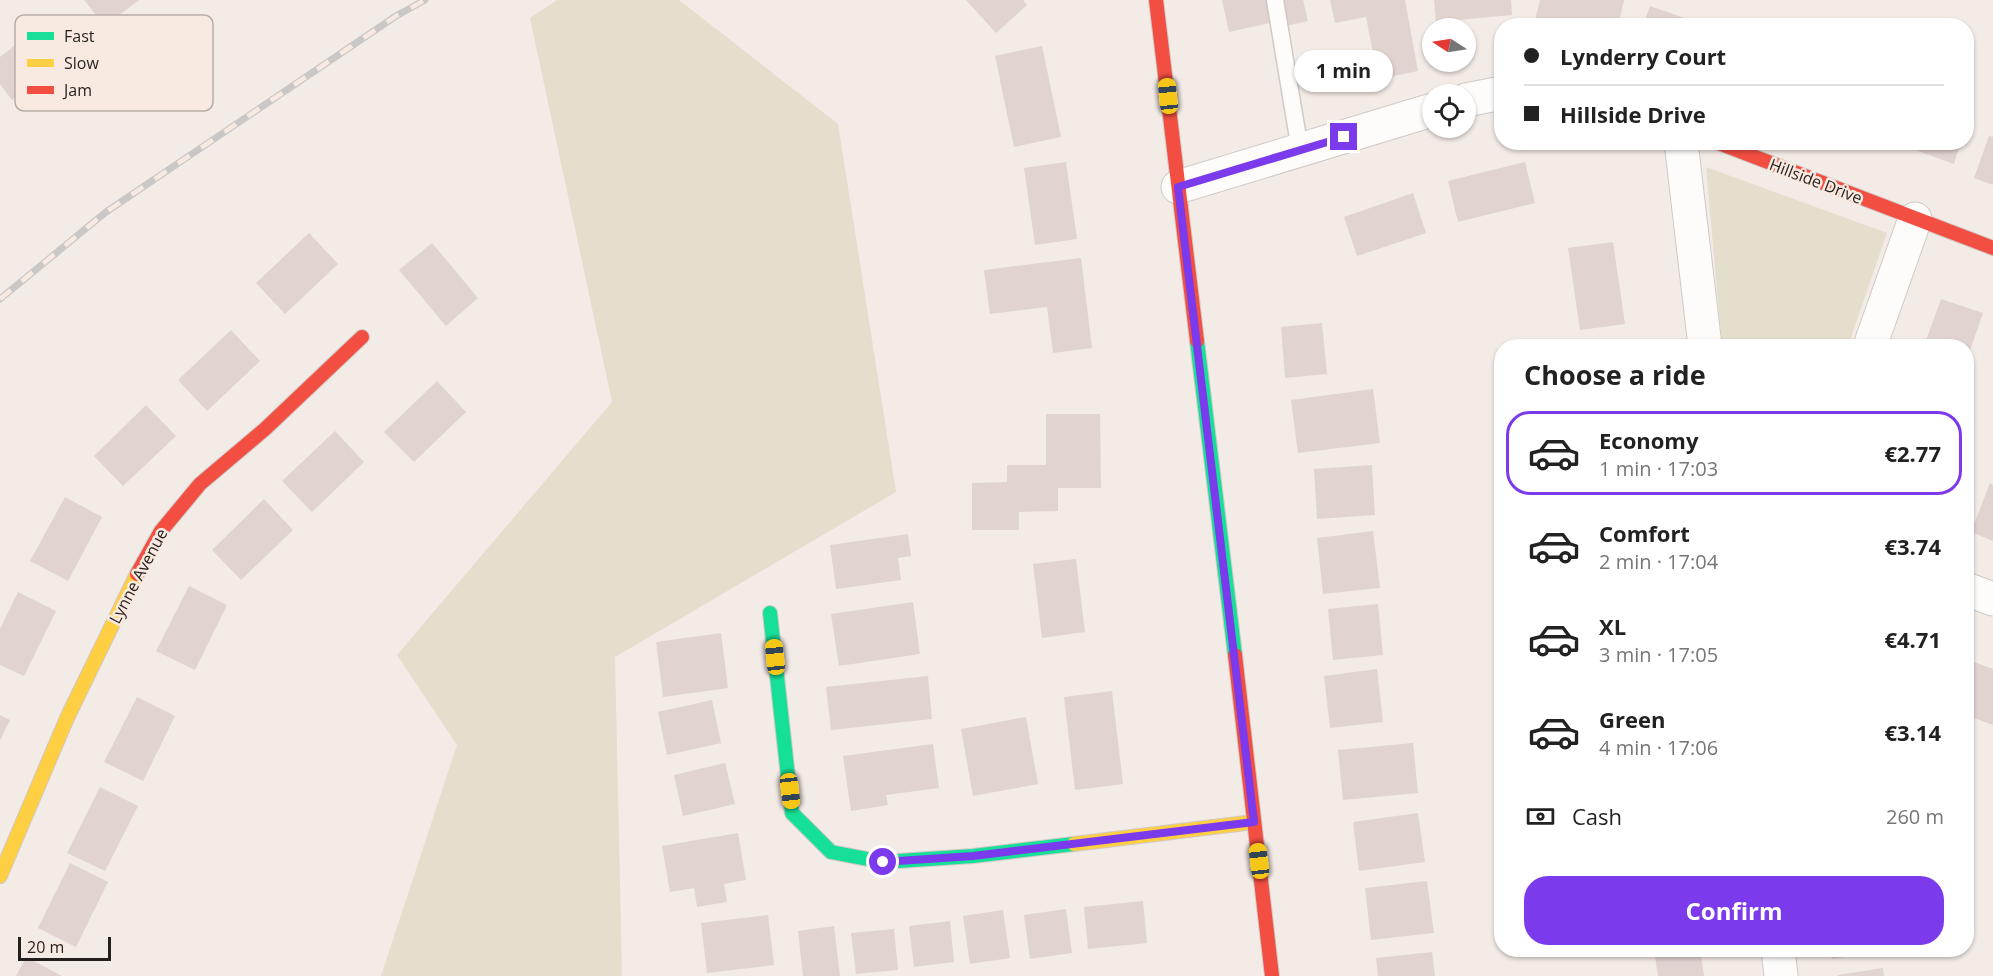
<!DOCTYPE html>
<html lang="en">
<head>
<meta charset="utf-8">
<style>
  body { margin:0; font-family:"Open Sans",sans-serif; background:#f6f6f6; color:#222; height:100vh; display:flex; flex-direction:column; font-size:22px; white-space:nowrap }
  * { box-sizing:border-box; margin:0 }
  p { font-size:20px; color:#767676 }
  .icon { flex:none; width:33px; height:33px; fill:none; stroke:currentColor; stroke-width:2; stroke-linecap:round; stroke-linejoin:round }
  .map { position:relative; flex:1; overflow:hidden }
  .details { position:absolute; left:1494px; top:339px; width:480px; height:618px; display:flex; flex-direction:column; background:#fff; border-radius:24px; box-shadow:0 2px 4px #0004 }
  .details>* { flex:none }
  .banner { position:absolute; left:1494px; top:18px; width:480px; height:132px; border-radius:24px; box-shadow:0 2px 4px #0004; display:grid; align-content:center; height:132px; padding:0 30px; background:#fff }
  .needle { width:39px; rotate:282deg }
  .buttons { position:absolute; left:1422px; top:18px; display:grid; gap:12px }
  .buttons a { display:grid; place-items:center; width:54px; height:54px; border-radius:50%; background:#fff; box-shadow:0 2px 4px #0004; font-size:30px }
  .scale { position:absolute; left:18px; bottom:15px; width:93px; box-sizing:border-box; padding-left:6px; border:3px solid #241f1c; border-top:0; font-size:16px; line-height:21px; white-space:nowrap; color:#241f1c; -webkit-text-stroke:4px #f8eae1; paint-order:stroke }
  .end { position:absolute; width:27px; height:27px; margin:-14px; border:8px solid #7c3aed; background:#fff; box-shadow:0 0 0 3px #fff }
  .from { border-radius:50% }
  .bubble { position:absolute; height:42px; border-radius:21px; background:#fff; box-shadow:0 2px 4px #0004; font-size:20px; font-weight:700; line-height:42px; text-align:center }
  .car { position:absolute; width:18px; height:36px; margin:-18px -9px; border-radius:8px; box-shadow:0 0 4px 2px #0007; background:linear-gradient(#f5c518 24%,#345 0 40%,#f5c518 0 76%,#345 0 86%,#f5c518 0) }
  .banner b { display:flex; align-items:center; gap:21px; height:57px; font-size:22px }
  .banner b+b { border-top:2px solid #e0e0e0 }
  .banner i { width:15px; height:15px; background:#222 }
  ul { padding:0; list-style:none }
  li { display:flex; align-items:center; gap:18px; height:84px; margin:0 12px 9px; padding:0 18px; border:3px solid transparent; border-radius:24px }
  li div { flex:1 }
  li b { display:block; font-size:22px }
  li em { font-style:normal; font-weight:700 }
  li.on { border-color:#7c3aed }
  li>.icon { width:54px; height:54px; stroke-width:1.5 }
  h2 { padding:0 30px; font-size:27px; line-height:72px }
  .pay { display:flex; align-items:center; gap:15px; height:66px; padding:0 30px; font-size:22px }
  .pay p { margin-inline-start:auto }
  .action { display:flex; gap:12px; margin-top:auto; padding:12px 30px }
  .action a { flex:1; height:69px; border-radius:24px; background:#7c3aed; color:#fff; font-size:24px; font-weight:700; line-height:69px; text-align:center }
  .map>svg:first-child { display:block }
</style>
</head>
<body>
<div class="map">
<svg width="1993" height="976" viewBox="0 0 1993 976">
  <rect width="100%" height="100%" fill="#f3ebe6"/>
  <path fill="#e4decd" d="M557 0H679L838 124 896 492 615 657 622 976H381L457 745 397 655 612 402 530 18Z
    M1706 167 1887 233 1848 346H1722Z"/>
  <path fill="#e1d3d0" d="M84 0H139L105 26Z
    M966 0H1023L1027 5 996 33Z
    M1222 0H1303L1308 21 1285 26 1283 20 1229 32Z
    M1330 0H1405L1418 71 1378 79 1366 17 1335 23Z
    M1434 0H1511L1512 15 1436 22Z
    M1540 0H1624L1618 26H1556L1535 20Z
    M1650 6 1705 25V26H1643Z
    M54 14 80 47 12 100 0 84V57Z
    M1042 46 1061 137 1014 147 995 56Z
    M1989 136 1993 137V185L1974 178Z
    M1893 142H1961L1954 164Z
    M1066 162 1077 239 1035 245 1024 168Z
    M1525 162 1535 203 1458 222 1448 181Z
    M1413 193 1426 233 1357 256 1344 217Z
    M309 233 338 264 285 314 256 283Z
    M1613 242 1625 324 1580 330 1568 248Z
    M432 243 478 298 446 326 399 270Z
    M1081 258 1092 348 1053 353 1047 307 990 314 984 270Z
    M1941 299 1983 313 1967 359 1966 346H1924Z
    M1322 323 1327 374 1285 378 1281 327Z
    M231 330 260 361 207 411 178 380Z
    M437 381 466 412 414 462 384 432Z
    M1373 389 1380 443 1298 453 1291 400Z
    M146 405 176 436 123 486 94 456Z
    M1046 414H1100L1101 488H1058V511L1019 512V530H972V483L1007 482V465H1046Z
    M335 431 364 462 312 512 282 481Z
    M1372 465 1375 515 1317 519 1314 469Z
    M1990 483 1993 485V541L1971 532Z
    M65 497 102 517 68 581 30 561Z
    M264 499 293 530 241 580 212 550Z
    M1373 531 1380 588 1323 594 1317 538Z
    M908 534 911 556 898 558 901 580 836 589 830 545Z
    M1076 559 1085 632 1042 638 1033 564Z
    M189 586 227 605 195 670 156 651Z
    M18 592 56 611 24 676 0 665V629Z
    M913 602 920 654 839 666 831 614Z
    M1378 604 1383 655 1333 660 1328 609Z
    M721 633 728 688 663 697 656 642Z
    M1966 659 1993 669V725L1966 715Z
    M1377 669 1383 722 1330 728 1324 676Z
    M928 676 932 719 831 730 826 687Z
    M1112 691 1123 784 1075 790 1064 697Z
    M137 697 175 716 143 781 104 762Z
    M712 700 721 743 667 755 658 712Z
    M0 715 10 720 0 740Z
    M1026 717 1038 784 973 796 961 729Z
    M1413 743 1418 793 1343 800 1338 750Z
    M933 744 939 788 886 795 888 805 851 811 843 756Z
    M725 763 735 804 683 816 674 775Z
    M100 787 138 806 105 871 67 853Z
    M1418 813 1425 862 1359 871 1353 822Z
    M738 833 746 880 724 884 727 902 697 907 694 888 670 892 662 846Z
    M70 863 108 882 76 947 38 928Z
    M1427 881 1434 933 1371 940 1365 888Z
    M1143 901 1147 943 1088 949 1084 907Z
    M1066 909 1072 953 1030 959 1024 915Z
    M1003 910 1010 958 970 964 963 916Z
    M768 915 774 965 707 973 701 923Z
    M950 921 954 962 914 967 909 926Z
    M834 926 840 976H803L798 931Z
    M894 929 898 970 856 974 851 933Z
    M1654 950H1700L1704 976H1658Z
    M1831 950H1877V952L1832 959Z
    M1432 952 1435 976H1378L1376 958Z
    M26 957 62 976H16Z
    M1883 968 1884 976H1838V975Z"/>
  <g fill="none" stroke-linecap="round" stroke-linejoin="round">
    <defs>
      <path id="lane" d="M1275 0 1300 150"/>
      <path id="street" d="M1466 100 1502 93
        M1681 142 1705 346
        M1178 187 1432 110
        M1870 346 1915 219
        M1966 589 1993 599
        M1778 950 1781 976"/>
      <path id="fast" d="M1197 341 1235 655
        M770 613 792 813 831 852 883 862 973 856 1074 844"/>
      <path id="slow" d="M1074 844 1254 822
        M0 876 67 718 137 574"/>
      <path id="jam" d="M1156 0 1197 341
        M1716 142 1993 248
        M137 574 161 531 200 484 265 429 362 337
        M1235 655 1272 976"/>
    </defs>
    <use href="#lane" stroke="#d0c9c6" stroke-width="19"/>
    <use href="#street" stroke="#d0c9c6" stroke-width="35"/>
    <use href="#fast" stroke="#d0c9c6" stroke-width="16"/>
    <use href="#slow" stroke="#d0c9c6" stroke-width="16"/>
    <use href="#jam" stroke="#d0c9c6" stroke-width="16"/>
    <use href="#lane" stroke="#fdfcfb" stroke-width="16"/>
    <use href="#street" stroke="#fdfcfb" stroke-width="33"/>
    <use href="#fast" stroke="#16e098" stroke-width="14"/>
    <use href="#slow" stroke="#ffcf43" stroke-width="14"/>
    <use href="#jam" stroke="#f24e42" stroke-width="14"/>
    <defs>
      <path id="rail" d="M0 299 106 212 396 16 425 0"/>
    </defs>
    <use href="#rail" stroke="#cac8c7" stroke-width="7"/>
    <use href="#rail" stroke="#f8eae1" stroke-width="4.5" stroke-dasharray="14" stroke-linecap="butt"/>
  </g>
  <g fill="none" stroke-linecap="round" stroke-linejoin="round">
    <path stroke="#7c3aed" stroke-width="8" d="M883 862 973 856 1254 822 1178 187 1344 137"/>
  </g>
  <g text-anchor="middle" stroke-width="5" stroke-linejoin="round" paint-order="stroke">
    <g font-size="16" fill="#241f1c" stroke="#f8eae1">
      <text transform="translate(1816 181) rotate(21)" y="6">Hillside Drive</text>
      <text transform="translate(138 576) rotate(-62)" y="6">Lynne Avenue</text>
    </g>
  </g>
  <rect x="15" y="15" width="198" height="96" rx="9" fill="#f8eae1" stroke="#b8ada6" stroke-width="1.5"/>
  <rect x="27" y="32" width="27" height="8" fill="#16e098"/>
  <rect x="27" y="59" width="27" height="8" fill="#ffcf43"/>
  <rect x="27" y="86" width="27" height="8" fill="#f24e42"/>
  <g font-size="16" fill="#241f1c">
    <text x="64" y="42">Fast</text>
    <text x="64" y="69">Slow</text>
    <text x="64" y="96">Jam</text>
  </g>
</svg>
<div class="buttons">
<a><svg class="needle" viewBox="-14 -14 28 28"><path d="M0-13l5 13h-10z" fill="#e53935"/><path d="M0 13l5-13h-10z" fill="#767676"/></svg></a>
<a><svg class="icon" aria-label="locate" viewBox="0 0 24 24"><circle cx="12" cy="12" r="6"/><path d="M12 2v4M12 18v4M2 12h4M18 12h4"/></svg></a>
</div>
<div class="scale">20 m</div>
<i class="end from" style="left:883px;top:862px"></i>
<i class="end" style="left:1344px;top:137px"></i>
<div class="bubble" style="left:1294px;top:50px;width:99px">1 min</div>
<i class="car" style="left:1168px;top:96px;rotate:354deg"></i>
<i class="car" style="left:775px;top:657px;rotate:354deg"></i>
<i class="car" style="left:790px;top:791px;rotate:173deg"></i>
<i class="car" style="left:1259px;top:861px;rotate:353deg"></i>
<div class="banner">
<b><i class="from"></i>Lynderry Court</b>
<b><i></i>Hillside Drive</b>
</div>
<section class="details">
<h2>Choose a ride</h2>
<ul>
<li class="on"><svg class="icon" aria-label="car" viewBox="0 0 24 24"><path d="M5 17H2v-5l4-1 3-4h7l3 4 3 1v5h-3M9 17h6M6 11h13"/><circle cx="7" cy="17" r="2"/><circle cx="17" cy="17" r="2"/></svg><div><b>Economy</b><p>1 min · 17:03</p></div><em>€2.77</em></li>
<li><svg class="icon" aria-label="car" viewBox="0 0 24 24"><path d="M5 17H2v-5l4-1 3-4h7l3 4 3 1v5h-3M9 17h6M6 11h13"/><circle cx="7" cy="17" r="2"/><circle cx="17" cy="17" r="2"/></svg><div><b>Comfort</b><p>2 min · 17:04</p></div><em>€3.74</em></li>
<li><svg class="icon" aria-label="car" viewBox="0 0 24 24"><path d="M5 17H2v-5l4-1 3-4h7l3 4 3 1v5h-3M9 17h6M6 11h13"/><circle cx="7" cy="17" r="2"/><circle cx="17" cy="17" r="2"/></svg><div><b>XL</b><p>3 min · 17:05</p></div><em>€4.71</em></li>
<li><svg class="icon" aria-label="car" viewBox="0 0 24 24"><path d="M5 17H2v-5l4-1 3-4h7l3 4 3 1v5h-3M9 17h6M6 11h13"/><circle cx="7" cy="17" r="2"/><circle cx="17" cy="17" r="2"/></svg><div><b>Green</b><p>4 min · 17:06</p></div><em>€3.14</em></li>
</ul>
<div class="pay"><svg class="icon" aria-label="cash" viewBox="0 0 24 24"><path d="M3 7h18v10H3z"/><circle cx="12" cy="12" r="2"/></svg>Cash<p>260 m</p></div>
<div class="action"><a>Confirm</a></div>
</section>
</div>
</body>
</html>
